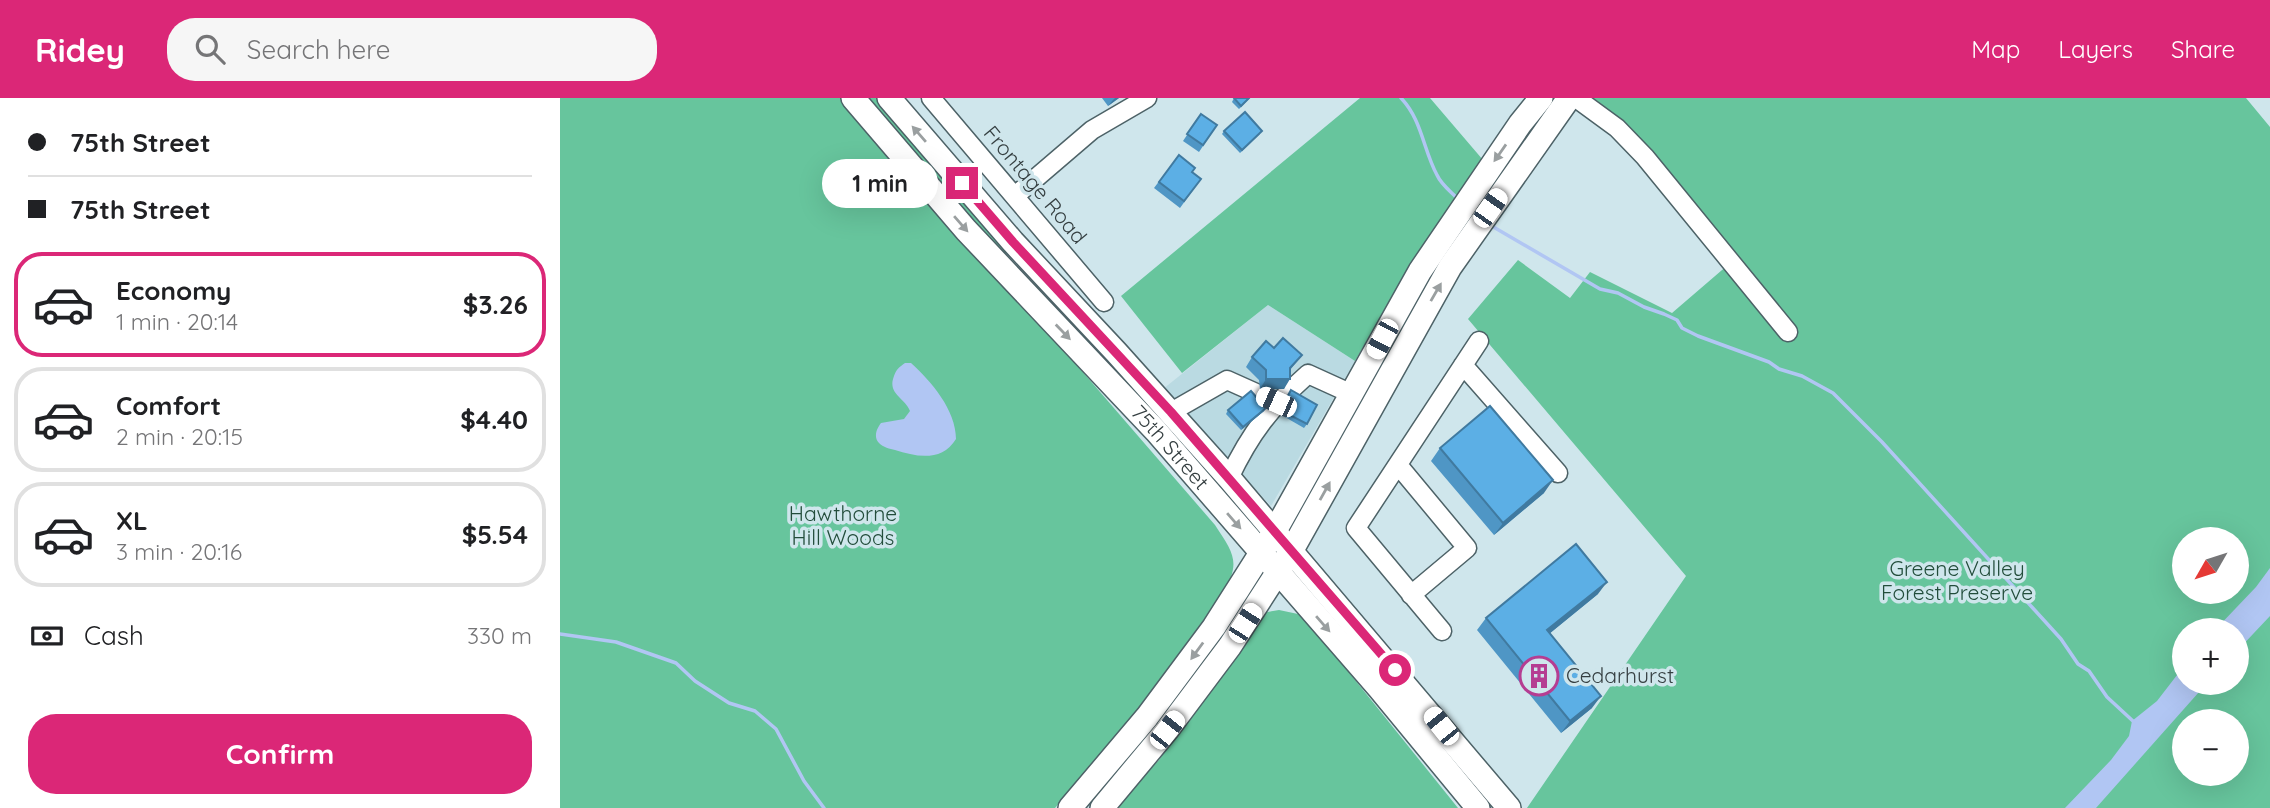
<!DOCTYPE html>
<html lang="en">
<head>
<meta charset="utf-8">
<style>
  body { margin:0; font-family:Quicksand,sans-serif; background:#f6f6f6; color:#202124; height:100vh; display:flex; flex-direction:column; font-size:26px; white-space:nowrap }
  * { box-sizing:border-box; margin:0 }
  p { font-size:23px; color:#757577 }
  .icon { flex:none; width:38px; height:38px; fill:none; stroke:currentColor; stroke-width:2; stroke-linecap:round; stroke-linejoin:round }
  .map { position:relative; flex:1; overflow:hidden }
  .side { display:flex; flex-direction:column; background:#fff; width:560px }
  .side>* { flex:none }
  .hud { display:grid; align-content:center; height:154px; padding:0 28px; background:#fff }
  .needle { width:46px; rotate:231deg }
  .buttons { position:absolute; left:1612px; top:429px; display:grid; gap:14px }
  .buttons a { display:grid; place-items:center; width:77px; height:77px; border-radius:50%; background:#fff; box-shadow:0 7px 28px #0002; font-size:35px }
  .end { position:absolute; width:32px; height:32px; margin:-16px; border:9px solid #db2777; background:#fff; box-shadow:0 0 0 4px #fff }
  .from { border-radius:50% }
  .bubble { position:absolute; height:49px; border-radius:24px; background:#fff; box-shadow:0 7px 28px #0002; font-size:23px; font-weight:700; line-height:49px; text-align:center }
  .car { position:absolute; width:21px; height:42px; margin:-21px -10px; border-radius:9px; box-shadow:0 0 5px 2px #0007; background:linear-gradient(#fff 24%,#345 0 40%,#fff 0 76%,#345 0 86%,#fff 0) }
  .hud b { display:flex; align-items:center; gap:24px; height:66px; font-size:26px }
  .hud b+b { border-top:2px solid #e0e0e0 }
  .hud i { width:18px; height:18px; background:#202124 }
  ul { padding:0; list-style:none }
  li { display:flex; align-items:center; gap:21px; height:105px; margin:0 14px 10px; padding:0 14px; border:4px solid #e0e0e0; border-radius:28px }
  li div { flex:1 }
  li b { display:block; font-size:26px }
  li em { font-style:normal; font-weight:700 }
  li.selected { border-color:#db2777 }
  li>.icon { width:63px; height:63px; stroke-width:1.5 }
  .pay { display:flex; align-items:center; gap:18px; height:77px; padding:0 28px; font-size:26px }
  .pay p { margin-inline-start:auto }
  .button { display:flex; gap:14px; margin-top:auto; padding:14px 28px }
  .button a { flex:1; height:80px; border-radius:28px; background:#db2777; color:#fff; font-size:28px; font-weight:700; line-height:80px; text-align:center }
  header { display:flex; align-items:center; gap:42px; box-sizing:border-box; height:98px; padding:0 35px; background:#db2777; color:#fff }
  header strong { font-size:33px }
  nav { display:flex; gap:38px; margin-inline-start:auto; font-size:24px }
  .search { width:490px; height:63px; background:#f6f6f6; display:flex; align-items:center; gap:18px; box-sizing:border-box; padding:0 24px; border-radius:28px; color:#757577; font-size:26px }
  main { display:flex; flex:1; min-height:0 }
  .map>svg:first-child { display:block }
</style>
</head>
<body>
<header>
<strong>Ridey</strong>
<div class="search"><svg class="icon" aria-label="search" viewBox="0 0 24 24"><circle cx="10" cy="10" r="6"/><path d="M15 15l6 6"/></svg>Search here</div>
<nav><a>Map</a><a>Layers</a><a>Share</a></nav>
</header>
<main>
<section class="side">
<div class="hud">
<b><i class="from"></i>75th Street</b>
<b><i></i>75th Street</b>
</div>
<ul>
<li class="selected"><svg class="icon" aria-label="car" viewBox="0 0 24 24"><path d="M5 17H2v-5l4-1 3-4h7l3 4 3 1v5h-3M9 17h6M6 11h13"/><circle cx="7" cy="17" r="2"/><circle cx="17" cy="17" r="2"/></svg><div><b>Economy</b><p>1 min · 20:14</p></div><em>$3.26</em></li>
<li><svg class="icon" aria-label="car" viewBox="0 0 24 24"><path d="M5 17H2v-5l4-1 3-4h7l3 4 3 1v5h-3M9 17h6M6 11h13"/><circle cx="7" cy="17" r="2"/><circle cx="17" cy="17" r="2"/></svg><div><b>Comfort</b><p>2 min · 20:15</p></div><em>$4.40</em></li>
<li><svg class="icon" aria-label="car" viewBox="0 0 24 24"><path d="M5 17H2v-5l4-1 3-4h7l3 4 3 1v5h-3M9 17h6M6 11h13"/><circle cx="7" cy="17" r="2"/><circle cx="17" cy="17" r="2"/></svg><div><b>XL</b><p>3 min · 20:16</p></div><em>$5.54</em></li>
</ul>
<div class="pay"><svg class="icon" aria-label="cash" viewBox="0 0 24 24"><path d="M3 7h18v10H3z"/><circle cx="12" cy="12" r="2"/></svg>Cash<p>330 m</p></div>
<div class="button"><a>Confirm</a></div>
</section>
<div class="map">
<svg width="1710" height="710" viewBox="0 0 1710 710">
  <rect width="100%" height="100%" fill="#cfe6ec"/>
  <path fill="#badae2" d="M708 207 795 263 711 408 603 291Z"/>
  <path fill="#67c59d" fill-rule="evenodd" d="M0 0H286L655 427C674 456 681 464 663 496L559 636 495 710H0Z
    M303 0H318L450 152 442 159Z
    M800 0H870L923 62 854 161 795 263 708 207 622 275 561 198Z
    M1033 0H1686L1710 29V710H967L1126 478 908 221 958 162 1010 200 1030 174 1112 215 1176 160 1072 33ZM1624 441H1676V494H1624ZM1624 532H1676V584H1624ZM1624 623H1676V676H1624Z
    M719 512 738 516 750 526 898 710H554L599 662 701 515Z"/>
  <path fill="#b1c6f3" d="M345 265H351C371 283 396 312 396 341 382 364 357 359 335 352 330 351 323 349 319 345 313 339 317 330 321 325L344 321 350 313C344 299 327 296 334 278 336 272 339 269 345 265Z
    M1710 470V518L1677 553 1676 532H1655L1696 489Z
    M1624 568V584L1647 585 1536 710H1505L1551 662 1569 638 1572 623 1597 603Z"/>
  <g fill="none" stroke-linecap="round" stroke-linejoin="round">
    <path stroke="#b1c6f3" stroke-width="3.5" d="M841 0C862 22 863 51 877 77 881 86 889 92 896 99
      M930 127 1040 191 1058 195 1084 209 1104 216 1117 222 1122 230 1138 238 1209 264 1219 271 1242 278 1273 295 1322 344 1501 541 1518 566 1529 573 1547 599 1574 624
      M0 536 56 544 116 565 135 583 169 605 195 613 216 631 244 683 264 710"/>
    <defs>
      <path id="minor" d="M371 0 544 204
        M1016 0 1057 30 1085 59 1228 234
        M455 98 532 32 587 0
        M903 267 998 375
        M611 314 667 282 716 304
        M838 367 907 450 851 497
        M669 380C691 334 710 310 748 276L792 296
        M882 533 796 430 919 243"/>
      <g id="major">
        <path id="s1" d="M293 0 406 132 596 333 819 590 918 710"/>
        <path d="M329 0 453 144 556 254 669 380 949 710"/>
        <path d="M510 710 587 619 654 529 715 433 860 173 960 26 981 0"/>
        <path d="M542 710 607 632 670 548 732 452 890 169 1009 0"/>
      </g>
    </defs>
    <use href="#minor" stroke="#4d6267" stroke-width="21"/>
    <use href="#major" stroke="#4d6267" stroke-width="26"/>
    <use href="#minor" stroke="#fff" stroke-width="18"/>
    <use href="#major" stroke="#fff" stroke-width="23"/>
  </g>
  <path fill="#4f96c5" d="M542 0H559L548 8Z
    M674 0H690L679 11 672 4Z
    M641 16 657 27 639 54 623 43Z
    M664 33 700 36 680 55 662 36Z
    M619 57 632 74 641 81 620 110 594 90Z
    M714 250 742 257 730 272 724 291H700L699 282 686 269 692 259Z
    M729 296 747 326 744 330 718 315Z
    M668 312 704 313 681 332 666 316Z
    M880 350 984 395 934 437 871 363Z
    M1038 496 990 535 1032 610 1001 635 917 532 926 520Z"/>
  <path fill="#407aa0" d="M555 0H559L548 8 553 2Z
    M706 281H730L724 291H700Z
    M706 310 704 313 681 332 683 329Z
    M993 382 984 395 934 437 943 425Z
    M1047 484 1038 496 978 545 987 532Z
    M1041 598 1032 610 1001 635 1010 623Z"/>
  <path fill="#5cafe5" stroke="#407aa0" stroke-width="2" d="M674 0H689L681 8Z
    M685 14 702 33 682 52 664 33Z
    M641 16 657 27 643 47 627 36Z
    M619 57 635 70 632 74 641 81 624 103 599 84Z
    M723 240 742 257 730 270V281H706V272L692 259 706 243 714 250Z
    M731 292 757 307 747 326 720 312Z
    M691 293 706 310 683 329 668 312Z
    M930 308 993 382 943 425 880 350Z
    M1016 446 1047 484 987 532 1041 598 1010 623 926 520Z"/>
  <defs><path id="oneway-solid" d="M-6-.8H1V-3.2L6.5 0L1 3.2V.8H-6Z" transform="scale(1.75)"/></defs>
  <g fill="#9a9fa0">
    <use href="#oneway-solid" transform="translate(359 36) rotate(-131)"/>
    <use href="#oneway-solid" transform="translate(940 55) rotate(125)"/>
    <use href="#oneway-solid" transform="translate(401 126) rotate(49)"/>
    <use href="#oneway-solid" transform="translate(876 194) rotate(-60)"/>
    <use href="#oneway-solid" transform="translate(503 234) rotate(46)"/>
    <use href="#oneway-solid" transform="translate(765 393) rotate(-61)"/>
    <use href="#oneway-solid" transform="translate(674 423) rotate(49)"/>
    <use href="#oneway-solid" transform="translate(763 526) rotate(49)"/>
    <use href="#oneway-solid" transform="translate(637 553) rotate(126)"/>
  </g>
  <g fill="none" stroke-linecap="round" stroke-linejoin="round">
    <path stroke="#db2777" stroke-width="9" d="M402 85 453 144 611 314 835 572"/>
  </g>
  <defs>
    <symbol id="building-ring" viewBox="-11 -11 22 22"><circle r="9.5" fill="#cfe6ec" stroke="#b53d92" stroke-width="1.5"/><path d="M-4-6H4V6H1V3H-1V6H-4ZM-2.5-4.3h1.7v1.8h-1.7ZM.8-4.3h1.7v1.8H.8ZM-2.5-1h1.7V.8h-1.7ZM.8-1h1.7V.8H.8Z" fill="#b53d92"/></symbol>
  </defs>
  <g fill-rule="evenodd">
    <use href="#building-ring" x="957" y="556" width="44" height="44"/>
  </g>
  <g text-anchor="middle" stroke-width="7" stroke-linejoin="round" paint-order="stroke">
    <g font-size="21" fill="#353f41" stroke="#cfe6ec">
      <text transform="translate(475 87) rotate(50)" y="7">Frontage Road</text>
      <text dy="7" stroke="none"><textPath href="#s1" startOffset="472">75th Street</textPath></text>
    </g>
    <g font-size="21" fill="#224d3b" stroke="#cfe6ec">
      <text x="283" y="423">Hawthorne<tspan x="283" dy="24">Hill Woods</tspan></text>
      <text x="1397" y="478">Greene Valley<tspan x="1397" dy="24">Forest Preserve</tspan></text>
    </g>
    <g font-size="21" fill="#353f41" stroke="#cfe6ec" text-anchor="start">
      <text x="1006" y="585">Cedarhurst</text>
    </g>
  </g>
</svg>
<div class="buttons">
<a><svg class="needle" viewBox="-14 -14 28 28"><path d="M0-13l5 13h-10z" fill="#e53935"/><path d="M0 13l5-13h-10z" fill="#757577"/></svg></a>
<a>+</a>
<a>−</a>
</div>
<i class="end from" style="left:835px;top:572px"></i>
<i class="end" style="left:402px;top:85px"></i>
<div class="bubble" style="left:262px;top:61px;width:116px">1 min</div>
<i class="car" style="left:930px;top:110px;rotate:35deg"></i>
<i class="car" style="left:822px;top:241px;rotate:208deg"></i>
<i class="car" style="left:716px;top:304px;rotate:294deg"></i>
<i class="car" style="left:685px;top:525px;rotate:33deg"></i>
<i class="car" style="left:881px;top:628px;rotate:321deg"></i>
<i class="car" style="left:607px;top:632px;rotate:38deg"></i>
</div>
</main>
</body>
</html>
